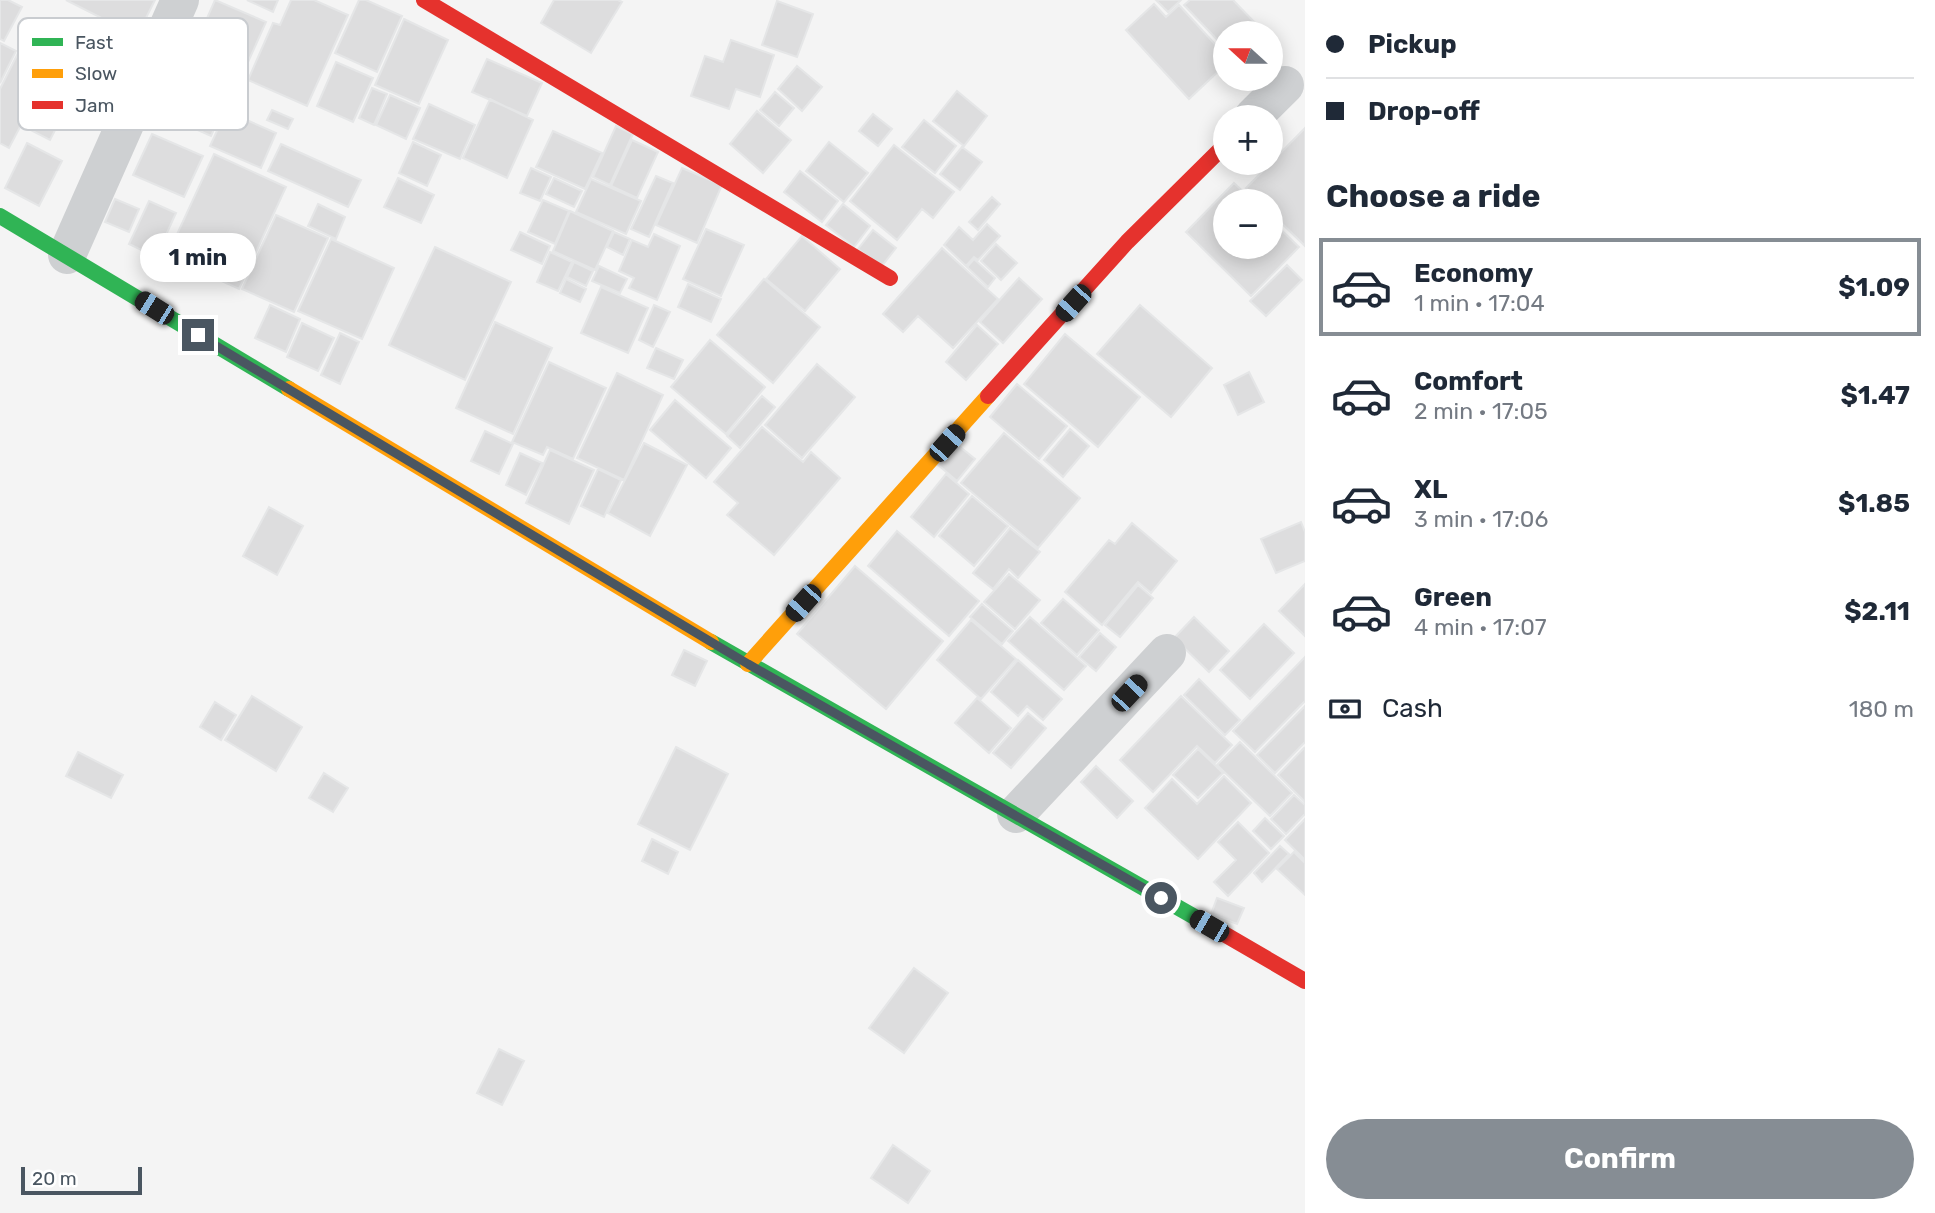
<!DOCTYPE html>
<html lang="en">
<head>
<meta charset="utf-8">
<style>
  body { margin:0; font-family:Rubik,sans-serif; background:#f2f2f3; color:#1f2937; height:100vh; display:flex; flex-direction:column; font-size:26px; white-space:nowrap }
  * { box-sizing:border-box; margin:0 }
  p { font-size:23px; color:#747a83 }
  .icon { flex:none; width:38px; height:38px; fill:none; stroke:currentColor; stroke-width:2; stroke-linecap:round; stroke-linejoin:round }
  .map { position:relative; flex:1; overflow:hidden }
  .side { display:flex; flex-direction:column; background:#fff; width:630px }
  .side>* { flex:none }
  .guide { display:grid; align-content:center; height:154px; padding:0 21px; background:#fff }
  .needle { width:46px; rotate:291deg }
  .buttons { position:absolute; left:1213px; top:21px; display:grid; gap:14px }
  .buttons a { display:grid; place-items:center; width:70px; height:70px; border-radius:50%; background:#fff; box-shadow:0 4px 18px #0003; font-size:35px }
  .scale { position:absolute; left:21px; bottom:18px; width:121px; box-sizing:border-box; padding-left:7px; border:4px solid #4a5661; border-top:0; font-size:19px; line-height:24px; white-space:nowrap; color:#4a5661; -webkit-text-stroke:5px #fff; paint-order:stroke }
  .end { position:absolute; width:32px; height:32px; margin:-16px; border:9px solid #4a5661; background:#fff; box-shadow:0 0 0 4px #fff }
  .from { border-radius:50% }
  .bubble { position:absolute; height:49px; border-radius:24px; background:#fff; box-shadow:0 4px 18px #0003; font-size:23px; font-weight:700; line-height:49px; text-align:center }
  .car { position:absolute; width:21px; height:42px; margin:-21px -10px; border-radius:9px; box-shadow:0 0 5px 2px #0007; background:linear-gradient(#222 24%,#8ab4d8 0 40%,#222 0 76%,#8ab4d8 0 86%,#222 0) }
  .guide b { display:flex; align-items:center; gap:24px; height:66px; font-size:26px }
  .guide b+b { border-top:2px solid #e0e1e3 }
  .guide i { width:18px; height:18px; background:#1f2937 }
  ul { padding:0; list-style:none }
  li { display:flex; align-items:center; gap:21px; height:98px; margin:0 14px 10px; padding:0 7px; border:4px solid transparent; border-radius:0px }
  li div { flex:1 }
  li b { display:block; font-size:26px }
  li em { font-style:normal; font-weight:700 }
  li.on { border-color:#868d94 }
  li>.icon { width:63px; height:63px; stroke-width:1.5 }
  h2 { padding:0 21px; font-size:32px; line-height:84px }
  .pay { display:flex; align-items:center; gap:18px; height:77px; padding:0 21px; font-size:26px }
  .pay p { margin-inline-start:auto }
  .primary-button { display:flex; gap:14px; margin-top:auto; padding:14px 21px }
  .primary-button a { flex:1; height:80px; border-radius:42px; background:#868d94; color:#fff; font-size:28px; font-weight:700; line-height:80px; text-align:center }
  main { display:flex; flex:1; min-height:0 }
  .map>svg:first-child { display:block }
</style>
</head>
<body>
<main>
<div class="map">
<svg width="1305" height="1213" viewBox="0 0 1305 1213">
  <rect width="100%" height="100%" fill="#f4f4f4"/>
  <path fill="#ddddde" stroke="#e5e6e7" stroke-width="2" d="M0 0H8L22 7 4 41 0 39Z
    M66 0H155L137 36Z
    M215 0 266 22 236 89 186 66Z
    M247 0H278L273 12Z
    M291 0H314L348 15 307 106 248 80 273 23 280 25Z
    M359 0H366L402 16 377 72 335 53Z
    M554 0H618L622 2 591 53 541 23Z
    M1156 0H1181L1168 12Z
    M1190 0H1233L1260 28 1254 33H1225V48L1184 5Z
    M777 1 813 14 797 57 762 45Z
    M1154 4 1166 17 1179 5 1225 55V65L1189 99 1126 30Z
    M404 19 448 40 419 104 375 85Z
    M731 40 774 55 760 97 736 89 729 109 691 96 705 56 723 62Z
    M24 41 85 72 50 140 21 125 9 148 0 143V89Z
    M0 43 16 51 0 83Z
    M487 59 542 83 527 116 472 92Z
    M336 62 373 78 353 122 317 106Z
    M797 66 822 87 802 111 778 89Z
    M176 71 230 94 211 136 157 112Z
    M372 88 387 94 374 125 359 118Z
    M957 91 987 116 964 146 933 121Z
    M775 92 794 108 779 126 760 110Z
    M390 95 420 108 406 139 376 125Z
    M490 99 533 120 507 178 463 158Z
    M429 104 475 125 460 159 413 139Z
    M272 110 293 119 288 129 267 120Z
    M226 111 276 133 261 168 210 146Z
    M757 111 791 140 763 173 730 144Z
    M873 114 892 129 878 146 859 131Z
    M924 120 956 146 935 173 902 147Z
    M616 126 633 134 610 185 593 177Z
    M1305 128V246L1270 212V201H1260L1246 188Z
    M553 131 602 153 585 189 536 167Z
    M152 134 203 156 184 197 133 175Z
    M632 140 658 152 637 198 611 186Z
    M413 142 441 155 427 186 399 173Z
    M829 142 868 173 844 202 806 171Z
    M27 143 62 161 39 206 5 188Z
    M281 144 361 180 348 207 268 171Z
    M894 145 954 192 933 218 922 209 897 240 850 201Z
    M962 147 982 162 960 190 940 174Z
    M214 154 286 187 239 289 167 256Z
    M531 168 551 177 540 201 520 193Z
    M682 168 722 185 697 243 656 225Z
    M800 171 838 201 822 222 784 192Z
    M656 176 673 183 649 237 631 229Z
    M398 178 434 195 421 223 384 207Z
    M554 178 582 191 574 207 546 194Z
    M591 179 641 201 626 234 576 212Z
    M1234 183 1253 201H1225V247H1270V219L1299 247 1251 296 1186 232Z
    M992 197 1000 204 978 230 969 222Z
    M115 199 139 209 129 232 105 222Z
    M543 200 569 211 555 244 528 232Z
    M149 201 176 213 156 257 129 244Z
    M318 204 345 217 336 239 308 226Z
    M843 204 870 226 854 247 826 225Z
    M570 211 613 231 595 270 553 251Z
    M276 215 328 238 294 312 242 289Z
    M987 224 1000 236 978 260 974 257 966 266 944 245 959 227 973 240Z
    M706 229 744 245 721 296 683 279Z
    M873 230 896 248 881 267 858 249Z
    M520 232 550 246 542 264 511 250Z
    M614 232 630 239 623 255 607 247Z
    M654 234 680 246 657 300 629 288 634 278 619 271 632 240 648 247Z
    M802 236 840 269 805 311 766 279Z
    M331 239 394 268 362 339 298 311Z
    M996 244 1017 263 1001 280 981 261Z
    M435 247 511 282 465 380 389 345Z
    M942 248 998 299 953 348 918 316 903 332 883 314Z
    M550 252 572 262 558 291 537 282Z
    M974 259 995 278 988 287 967 267Z
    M574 262 593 271 586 286 567 277Z
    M1287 265 1302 280 1266 316 1250 301Z
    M599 266 627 279 620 293 592 281Z
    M1019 278 1042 299 1003 343 980 322Z
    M566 279 586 289 580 302 560 293Z
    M764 279 820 327 773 383 717 335Z
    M688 284 721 299 711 322 678 307Z
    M601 287 648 308 628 353 581 333Z
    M270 305 300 319 286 352 255 338Z
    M654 305 670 312 653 347 639 340Z
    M1140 305 1212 368 1171 417 1097 354Z
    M495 322 552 348 513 434 456 408Z
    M302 323 334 338 318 371 287 357Z
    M977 325 998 344 966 380 946 362Z
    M340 333 359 342 340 384 321 375Z
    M1065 334 1140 397 1098 447 1024 384Z
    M710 340 765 387 726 434 671 387Z
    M656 348 683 360 674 379 647 368Z
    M549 362 606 388 573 459 547 447 543 455 512 442Z
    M817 364 855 397 802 458 765 425Z
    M1249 372 1264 402 1238 415 1224 385Z
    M617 373 663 395 624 480 577 458Z
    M1017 384 1067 426 1039 459 990 417Z
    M762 396 775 407 740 448 727 436Z
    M675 400 731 448 706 478 650 430Z
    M762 427 803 462 811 452 840 478 774 555 727 515 738 503 714 482Z
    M1070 429 1089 446 1063 477 1044 460Z
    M485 431 513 444 499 474 471 461Z
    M1004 433 1080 498 1038 548 961 483Z
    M954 442 975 459 957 481 937 464Z
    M644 443 687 465 650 536 608 513Z
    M550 450 594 470 569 524 526 503Z
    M520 453 542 463 526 495 506 485Z
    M598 469 621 480 604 517 581 506Z
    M946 474 969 494 934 537 911 517Z
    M972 496 1008 526 974 566 939 536Z
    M269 507 303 526 277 575 243 556Z
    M1301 522 1305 532V561L1276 573 1261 539Z
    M1132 523 1177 561 1151 593 1138 582 1102 625 1065 592 1109 540 1115 544Z
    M1010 528 1040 552 1018 578 1009 569 993 589 973 573Z
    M897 531 979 601 949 636 868 566Z
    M855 566 943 641 886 709 797 634Z
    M1009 574 1040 600 1015 629 984 602Z
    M1305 584V636L1279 611Z
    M1138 585 1153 598 1120 637 1105 625Z
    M1063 599 1099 630 1077 655 1041 623Z
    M982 604 1013 631 1002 644 970 617Z
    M1030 617 1086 666 1064 690 1008 641Z
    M1194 617 1229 651 1209 672 1174 638Z
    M971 620 1016 659 981 699 937 660Z
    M1264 624 1294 653 1250 699 1220 670Z
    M1100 633 1116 647 1096 671 1079 657Z
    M684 650 707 661 695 686 672 675Z
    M1305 657V701L1255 752 1233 731Z
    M1018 660 1062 699 1043 720 1027 706 1018 716 991 692Z
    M1199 679 1240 720 1225 735 1184 695Z
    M252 696 302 727 276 771 225 740Z
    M1181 696 1232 745 1215 763 1197 746 1153 792 1120 760Z
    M977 698 1011 728 989 753 955 723Z
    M215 702 236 715 221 740 200 727Z
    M1305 706V742L1275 773 1257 755Z
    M1028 713 1046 728 1011 768 993 753Z
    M1240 742 1292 793 1270 816 1217 765Z
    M676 747 728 774 690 850 638 824Z
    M1304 748 1305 750V802L1278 775Z
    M1198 749 1223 773 1198 798 1173 775Z
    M78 752 123 775 111 798 66 776Z
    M1096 766 1133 801 1117 818 1081 782Z
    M324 773 348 788 333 812 309 798Z
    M1224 776 1251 803 1198 859 1145 808 1172 779 1197 804Z
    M1294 795 1305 805V814L1286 834 1271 819Z
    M1265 818 1284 836 1271 849 1253 831Z
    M1305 819V860L1285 840Z
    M1238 822 1269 853 1228 896 1214 882 1236 860 1218 842Z
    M652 839 678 852 668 874 642 861Z
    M1280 846 1289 854 1262 882 1254 873Z
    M1294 852 1305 863V895L1277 869Z
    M1217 898 1244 908 1237 924 1211 914Z
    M914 968 948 993 904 1053 869 1028Z
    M499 1049 524 1061 502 1105 477 1093Z
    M893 1145 930 1171 908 1203 871 1178Z"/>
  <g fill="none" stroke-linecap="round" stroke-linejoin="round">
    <path stroke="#ced0d2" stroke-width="38" d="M1253 117 1285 85
      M67 255 180 0
      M1016 814 1167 653"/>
    <path stroke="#30b455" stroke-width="16" d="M0 216 289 389
      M711 642 1200 920"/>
    <path stroke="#ff9f0a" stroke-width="16" d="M289 389 711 642
      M748 664 988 396"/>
    <path stroke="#e5322d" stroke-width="16" d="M424 0 890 278
      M988 396 1127 242 1225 145
      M1200 920 1305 981"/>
  </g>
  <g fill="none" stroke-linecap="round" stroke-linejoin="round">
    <path stroke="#4a5661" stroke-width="9" d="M198 335 748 664 1161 898"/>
  </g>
  <rect x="18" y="18" width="230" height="112" rx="10" fill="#fff" stroke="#c9ccd0" stroke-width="2"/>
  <rect x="32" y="38" width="31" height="8" fill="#30b455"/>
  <rect x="32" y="69" width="31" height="9" fill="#ff9f0a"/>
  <rect x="32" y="101" width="31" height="8" fill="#e5322d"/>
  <g font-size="19" fill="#4a5661">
    <text x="75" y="49">Fast</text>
    <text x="75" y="80">Slow</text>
    <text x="75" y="112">Jam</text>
  </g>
</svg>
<div class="buttons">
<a><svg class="needle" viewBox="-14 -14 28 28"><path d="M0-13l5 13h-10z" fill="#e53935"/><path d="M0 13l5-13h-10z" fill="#747a83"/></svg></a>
<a>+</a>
<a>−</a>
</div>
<div class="scale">20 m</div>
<i class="end from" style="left:1161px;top:898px"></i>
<i class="end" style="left:198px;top:335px"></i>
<div class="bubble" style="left:140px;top:233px;width:116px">1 min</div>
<i class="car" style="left:1073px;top:303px;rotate:222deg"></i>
<i class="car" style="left:154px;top:308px;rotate:302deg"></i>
<i class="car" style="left:947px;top:443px;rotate:42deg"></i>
<i class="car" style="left:803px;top:603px;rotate:222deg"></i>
<i class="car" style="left:1129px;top:693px;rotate:43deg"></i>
<i class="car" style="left:1209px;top:926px;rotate:300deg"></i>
</div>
<section class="side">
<div class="guide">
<b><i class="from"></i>Pickup</b>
<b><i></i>Drop-off</b>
</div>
<h2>Choose a ride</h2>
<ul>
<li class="on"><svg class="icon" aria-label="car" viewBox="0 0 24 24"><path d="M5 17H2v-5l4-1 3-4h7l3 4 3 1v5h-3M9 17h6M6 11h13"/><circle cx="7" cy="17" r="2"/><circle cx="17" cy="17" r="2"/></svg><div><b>Economy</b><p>1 min · 17:04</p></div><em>$1.09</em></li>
<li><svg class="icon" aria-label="car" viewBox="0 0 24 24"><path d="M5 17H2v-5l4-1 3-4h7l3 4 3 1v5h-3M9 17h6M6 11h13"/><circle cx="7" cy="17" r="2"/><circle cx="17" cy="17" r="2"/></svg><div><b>Comfort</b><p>2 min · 17:05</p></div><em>$1.47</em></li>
<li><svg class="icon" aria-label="car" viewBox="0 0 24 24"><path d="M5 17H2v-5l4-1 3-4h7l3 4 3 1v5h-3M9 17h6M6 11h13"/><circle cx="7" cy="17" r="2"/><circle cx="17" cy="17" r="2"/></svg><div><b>XL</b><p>3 min · 17:06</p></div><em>$1.85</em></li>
<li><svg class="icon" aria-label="car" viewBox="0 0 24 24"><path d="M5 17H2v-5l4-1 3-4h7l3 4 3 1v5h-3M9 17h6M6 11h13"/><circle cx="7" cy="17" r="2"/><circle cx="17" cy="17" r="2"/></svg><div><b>Green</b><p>4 min · 17:07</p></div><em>$2.11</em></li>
</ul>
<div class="pay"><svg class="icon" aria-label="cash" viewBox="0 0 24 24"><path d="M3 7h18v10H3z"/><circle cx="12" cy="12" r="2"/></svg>Cash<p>180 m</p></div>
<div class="primary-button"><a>Confirm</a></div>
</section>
</main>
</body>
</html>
